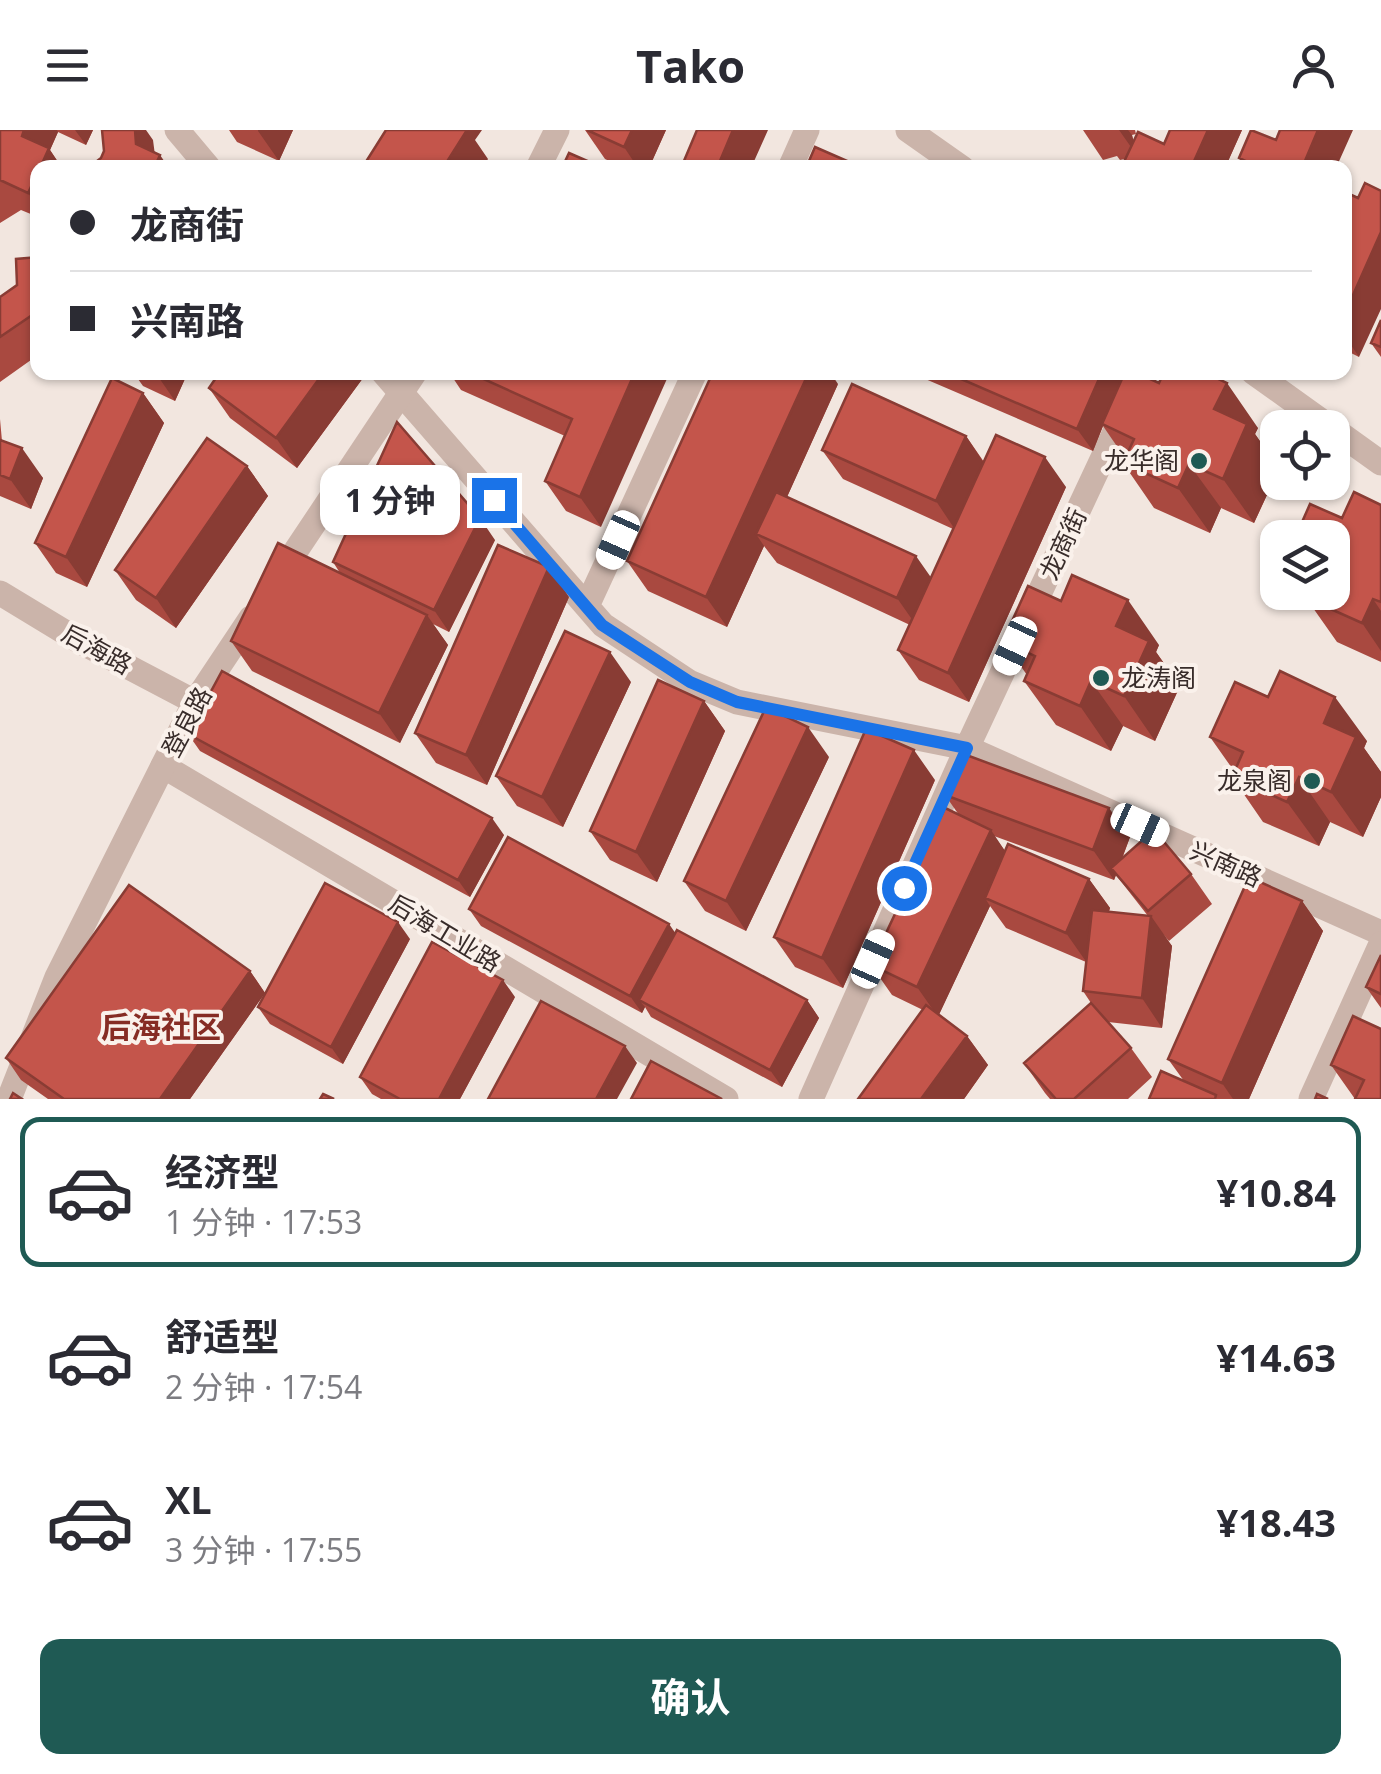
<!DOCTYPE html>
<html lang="zh">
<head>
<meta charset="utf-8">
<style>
  body { margin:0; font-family:"Open Sans","Noto Sans SC",sans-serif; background:#f2f2f3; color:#2b2b33; height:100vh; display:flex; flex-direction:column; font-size:38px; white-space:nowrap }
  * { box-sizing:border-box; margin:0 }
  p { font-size:32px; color:#7c7c81 }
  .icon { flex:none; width:55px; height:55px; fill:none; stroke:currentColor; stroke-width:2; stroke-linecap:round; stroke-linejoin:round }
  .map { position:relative; height:969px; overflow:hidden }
  .details { display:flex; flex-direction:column; background:#fff; flex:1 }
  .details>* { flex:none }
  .top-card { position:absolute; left:30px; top:30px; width:1322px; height:220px; border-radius:20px; box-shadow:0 2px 8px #0004; display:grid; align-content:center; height:220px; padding:0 40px; background:#fff }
  .controls { position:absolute; left:1260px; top:280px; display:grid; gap:20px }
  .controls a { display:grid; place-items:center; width:90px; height:90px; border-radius:20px; background:#fff; box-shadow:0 2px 8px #0004; font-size:50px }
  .end { position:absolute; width:45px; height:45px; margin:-22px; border:12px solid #1a73e8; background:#fff; box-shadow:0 0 0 5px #fff }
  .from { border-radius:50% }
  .bubble { position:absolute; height:70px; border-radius:20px; background:#fff; box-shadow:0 2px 8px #0004; font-size:32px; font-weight:700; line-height:70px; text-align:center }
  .car { position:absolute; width:30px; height:60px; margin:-30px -15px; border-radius:12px; box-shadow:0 0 8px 2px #0007; background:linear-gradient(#fff 24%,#345 0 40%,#fff 0 76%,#345 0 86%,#fff 0) }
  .top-card b { display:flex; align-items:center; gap:35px; height:95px; font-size:38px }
  .top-card b+b { border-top:2px solid #e1e1e2 }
  .top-card i { width:25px; height:25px; background:#2b2b33 }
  ul { padding:18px 0 0; list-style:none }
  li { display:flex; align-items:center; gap:30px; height:150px; margin:0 20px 15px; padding:0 20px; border:5px solid transparent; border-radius:20px }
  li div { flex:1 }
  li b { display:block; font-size:38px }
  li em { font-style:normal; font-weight:700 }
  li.current { border-color:#1f5a54 }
  li>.icon { width:90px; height:90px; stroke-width:1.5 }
  .primary-button { display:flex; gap:20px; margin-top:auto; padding:20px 40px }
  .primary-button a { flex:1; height:115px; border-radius:20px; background:#1f5a54; color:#fff; font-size:40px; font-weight:700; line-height:115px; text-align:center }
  header { display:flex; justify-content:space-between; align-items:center; height:130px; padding:0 40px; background:#fff; font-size:45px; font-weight:700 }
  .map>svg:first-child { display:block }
</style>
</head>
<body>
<header><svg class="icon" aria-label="menu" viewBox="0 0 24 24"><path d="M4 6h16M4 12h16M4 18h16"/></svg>Tako<svg class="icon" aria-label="person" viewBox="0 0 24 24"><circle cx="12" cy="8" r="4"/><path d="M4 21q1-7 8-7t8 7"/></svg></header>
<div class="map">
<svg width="1381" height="969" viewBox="0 0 1381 969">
  <rect width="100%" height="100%" fill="#f2e6df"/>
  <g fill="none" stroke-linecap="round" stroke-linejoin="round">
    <path stroke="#cbb4aa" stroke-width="25" d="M177 0 209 38
      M790 38 807 0
      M383 242 603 495 689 552 737 572 967 618 1381 803
      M0 463 81 512 195 572
      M587 476 695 242
      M163 636 726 969
      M811 969 967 618 1143 242"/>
    <path stroke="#cbb4aa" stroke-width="25" d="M908 0 962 38
      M538 38 557 0
      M1253 242 1331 298
      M1332 298 1381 333
      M279 446 415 242
      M9 969 57 847 195 572 251 488
      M1311 969 1381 814"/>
  </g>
  <path fill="#a94940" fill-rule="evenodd" d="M0 0H93L86 15 58 2 50 20 62 38H38V87L21 80 0 93Z
    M229 0H293L279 31 237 12Z
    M585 0H666L649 38H624L605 29Z
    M1083 0H1135L1136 4 1132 5 1133 11 1164 14 1242 0 1225 38H1125L1123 34 1125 29 1120 30 1117 26 1103 30Z
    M1239 28 1336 38H1246Z
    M1345 62 1359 227 1345 220Z
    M38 127V225L0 252V167L17 155Z
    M1381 190V227L1371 213Z
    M133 242H188L175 271 143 256Z
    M220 242H359L363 248 297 338 230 288 209 258Z
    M449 242H587L601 397 566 381 545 351 565 306 461 260Z
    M909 242H1135L1258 298 1255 304 1278 337V341L1254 393 1221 378 1210 403 1154 378 1123 333 1125 328 1103 296 1093 321Z
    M838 254 787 367 931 447 953 399 843 349 822 320 966 306 984 332 1066 357 969 572 919 550 898 520 910 495 777 433 764 416 727 497 648 461 627 431Z
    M143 263 164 293 87 457 56 443 35 413Z
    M0 289 2 311 43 348 31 379 0 366Z
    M247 336 268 366 176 498 136 470 115 440Z
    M1381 375V532L1337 512 1306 468Z
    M495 410 449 502 433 494 448 515 400 613 252 541 231 511 340 443 333 432Z
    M569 467 487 655 436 633 415 603Z
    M1003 511 1159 515 1156 522 1180 556 1155 611 1123 596 1111 621 1056 595 1024 551 1027 545Z
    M631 552 563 697 517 676 496 646Z
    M704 571 725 601 657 752 610 730 590 701Z
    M188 604 504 705 470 767 200 621Z
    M1210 607 1367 611 1364 618 1381 642V667L1363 707 1330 692 1319 716 1263 692 1232 647 1234 641Z
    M829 627 746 801 705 781 684 751Z
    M935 650 843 858 795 837 774 807Z
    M945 665 1130 707 1122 729 1191 744 1212 774 1169 811 1162 803 1172 816 1162 898 1108 892 1131 918 1152 947 1128 969H1050L1045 963 1024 933 1091 873 1083 861 1086 832 1006 798 990 776 939 884 967 906 988 935 964 969H858L923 880 892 865 871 835 959 685ZM994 706 1114 750 1116 745 1148 786 1109 782 1110 778 1089 749 1005 721Z
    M1302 771 1323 801 1249 969H1149L1184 951 1168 929Z
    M469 779 675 803 807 870 819 888 782 957 651 887 645 877 642 883 481 796Z
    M410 809 343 934 270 894 258 877Z
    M1381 825V878L1366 857Z
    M250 841 265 863 190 969H48L21 950 6 928Z
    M515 867 460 969H381L372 964 360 947Z
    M1381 899V969H1355L1331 935Z"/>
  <path fill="#893c34" d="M24 0H57L58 2 50 20 62 38H40L22 6Z
    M75 0H93L86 15Z
    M135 0H146L153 10 156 33 160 25 169 38H153L136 14Z
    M258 0H293L279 31 258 1Z
    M459 0H482L475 10 488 29 483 38H443Z
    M632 0H666L649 38H638L624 17Z
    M733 0H768L751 38H717Z
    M1119 0H1128L1132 5 1138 27Z
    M1208 0H1242L1225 38H1191Z
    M1318 0H1353L1336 38H1302Z
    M38 42V76L28 63Z
    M1381 102V179L1359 227 1345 206V183Z
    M155 242H188L175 271Z
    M324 242H359L363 248 297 338 276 308Z
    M635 242H670L601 397 580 367Z
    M809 242H830L838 254 768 409 756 404 764 416 727 497 706 467Z
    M1102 242H1126L1102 294 1103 296 1093 321 1077 299Z
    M1227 253 1258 298 1255 304 1278 337V341L1254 393 1223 349 1214 279Z
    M143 263 164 293 87 457 66 427Z
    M966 306 986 336 956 401 936 371Z
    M22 318 43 348 31 379 10 349Z
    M1045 327 1066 357 969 572 948 543Z
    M1189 334 1221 378 1210 403 1178 358Z
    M247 336 268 366 176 498 156 468Z
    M480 388 495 410 449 502 434 480Z
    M916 426 937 456 918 498 897 468Z
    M549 437 569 467 487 655 466 625Z
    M1373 469 1381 481V521L1362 493Z
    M1128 470 1159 515 1156 522 1180 556 1155 611 1124 566 1116 496Z
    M427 485 448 515 400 613 379 583Z
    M610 522 631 552 563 697 542 667Z
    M1091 551 1123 596 1111 621 1080 576Z
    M1335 567 1367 611 1364 618 1381 642V667L1363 707 1331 662 1324 593Z
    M704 571 725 601 657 752 636 722Z
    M808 597 829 627 746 801 726 771Z
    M914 620 935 650 843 858 822 828Z
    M1299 647 1330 692 1319 716 1287 672Z
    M1109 678 1130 707 1116 744 1111 738 1116 745 1114 750 1093 720Z
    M492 688 504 705 470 767 458 750Z
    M991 700 1011 730 985 768 990 776 938 887 917 857Z
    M1089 749 1110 778 1087 833 1066 803Z
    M1302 771 1323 801 1249 969H1233L1222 953Z
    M1151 786 1172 816 1162 898 1142 868Z
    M398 792 410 809 343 934 331 917Z
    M669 794 681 811 639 870 645 877 642 883 630 866Z
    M250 841 265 863 190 969H160Z
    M503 850 515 867 460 969H439Z
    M807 870 819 888 782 957 770 940Z
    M967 906 988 935 964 969H921Z
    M625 916 637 933 617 969H596Z"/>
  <path fill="#c4554b" stroke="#893c34" stroke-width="2.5" d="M0 0H24L22 6 49 18 40 38H38V42L28 63 0 50Z
    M102 0H135L136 14 160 25 154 38H88L101 28 104 21Z
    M386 0H467L443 38H362Z
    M587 0H632L624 17Z
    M697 0H733L717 38H681Z
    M1170 0H1208L1191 38H1130L1123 34 1138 2 1164 14Z
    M1251 0 1276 10 1280 0H1318L1302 38H1260L1239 28Z
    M815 17 863 38H806Z
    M569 23 601 37 562 38Z
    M1365 53 1381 61V102L1345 183V62L1358 68Z
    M38 127V181L0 207V167L17 155 16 129Z
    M1381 190V217L1371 213Z
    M220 242H324L276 308 209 258Z
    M468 242H587L597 247 599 242H635L580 367 545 351 572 289Z
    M713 242H809L706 467 627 431Z
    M945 242H1102L1077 299Z
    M1125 242H1135L1159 253 1164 242H1204L1227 253 1214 279 1247 294 1223 349 1189 334 1178 358 1123 333 1134 309 1102 294Z
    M112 248 143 263 66 427 35 413Z
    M852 254 966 306 936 371 822 320Z
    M397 292 480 388 434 480 333 432Z
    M996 305 1045 327 948 543 898 520Z
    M207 308 247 336 156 468 115 440Z
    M0 310 22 318 10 349 0 345Z
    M776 362 916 426 897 468 756 404Z
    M1354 362 1381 375V472L1373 469 1362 493 1306 468 1308 462H1332V408H1295L1310 374 1342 388Z
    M278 413 427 485 379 583 231 511Z
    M498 415 549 437 466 625 415 603Z
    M1072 445 1128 470 1116 496 1149 511 1124 566 1091 551 1080 576 1024 551 1035 526 1003 511 1028 456 1061 471Z
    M565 501 610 522 542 667 496 646Z
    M222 541 492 688 458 750 188 604Z
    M1280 541 1335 567 1324 593 1356 607 1331 662 1299 647 1287 672 1232 647 1243 622 1210 607 1235 552 1268 567Z
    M658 550 704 571 636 722 590 701Z
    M766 577 808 597 726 771 684 751Z
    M866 599 914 620 822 828 774 807Z
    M961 623 1109 678 1093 720 945 665Z
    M945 678 991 700 917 857 871 835Z
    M1154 700 1191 744 1148 781 1111 738Z
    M508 707 669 794 630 866 469 779Z
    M1008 714 1089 749 1066 803 985 768Z
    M1249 747 1302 771 1222 953 1168 929Z
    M325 753 398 792 331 917 258 877Z
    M129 755 250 841 160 969H64L6 928Z
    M1092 780 1151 786 1142 868 1083 861Z
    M677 800 807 870 770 940 639 870Z
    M432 812 503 850 439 969H400L360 947Z
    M1381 825V864L1366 857Z
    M541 871 625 916 596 969H488Z
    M1091 873 1131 918 1074 969H1056L1024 933Z
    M926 875 967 906 921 969H858Z
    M1353 886 1381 899V969H1355L1364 950 1331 935Z
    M651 931 722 969H631Z
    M1161 941 1216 965 1215 969H1149Z
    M13 963 22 969H10Z
    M323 964 334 969H320Z
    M1317 964 1328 969H1315Z"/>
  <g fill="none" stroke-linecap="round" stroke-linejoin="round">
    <path stroke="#1a73e8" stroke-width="12" d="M494 370 602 495 690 552 737 572 967 618 904 758"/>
  </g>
  <g fill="#1f5a54" stroke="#faf1eb" stroke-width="4">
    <circle cx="1199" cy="331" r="10"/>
    <circle cx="1101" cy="548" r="10"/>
    <circle cx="1312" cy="651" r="10"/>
  </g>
  <g text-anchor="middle" stroke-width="8" stroke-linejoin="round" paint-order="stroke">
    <g font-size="25" fill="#382c2a" stroke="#faf1eb" text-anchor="end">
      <text x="1179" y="340">龙华阁</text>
      <text x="1121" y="557" text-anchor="start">龙涛阁</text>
      <text x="1292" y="660">龙泉阁</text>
    </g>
    <g font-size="25" fill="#382c2a" stroke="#faf1eb">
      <text transform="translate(1063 414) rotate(-65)" y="9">龙商街</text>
      <text transform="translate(97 519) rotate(29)" y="9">后海路</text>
      <text transform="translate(187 592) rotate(-62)" y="9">登良路</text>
      <text transform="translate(1226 734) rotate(24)" y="9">兴南路</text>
      <text transform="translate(445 803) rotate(31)" y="9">后海工业路</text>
    </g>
    <g font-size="30" font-weight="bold" fill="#862c24" stroke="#faf1eb">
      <text x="161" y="908">后海社区</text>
    </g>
  </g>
</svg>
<div class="controls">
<a><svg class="icon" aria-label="locate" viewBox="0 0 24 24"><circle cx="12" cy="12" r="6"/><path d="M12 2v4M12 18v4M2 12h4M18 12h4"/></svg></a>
<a><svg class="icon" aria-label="layers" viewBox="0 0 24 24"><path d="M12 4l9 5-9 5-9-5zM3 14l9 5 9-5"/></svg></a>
</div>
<i class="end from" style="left:904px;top:758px"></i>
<i class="end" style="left:494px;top:370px"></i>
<div class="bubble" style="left:320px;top:335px;width:140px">1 分钟</div>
<i class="car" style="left:618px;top:410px;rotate:204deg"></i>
<i class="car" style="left:1015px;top:516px;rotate:205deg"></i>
<i class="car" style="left:1140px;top:695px;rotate:114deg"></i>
<i class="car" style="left:873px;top:829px;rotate:24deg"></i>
<div class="top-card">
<b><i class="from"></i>龙商街</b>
<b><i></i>兴南路</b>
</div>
</div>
<section class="details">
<ul>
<li class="current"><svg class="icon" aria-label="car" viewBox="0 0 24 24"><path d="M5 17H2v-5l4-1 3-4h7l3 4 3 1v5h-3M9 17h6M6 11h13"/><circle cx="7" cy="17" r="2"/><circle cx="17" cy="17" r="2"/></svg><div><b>经济型</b><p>1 分钟 · 17:53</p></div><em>¥10.84</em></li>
<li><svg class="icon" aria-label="car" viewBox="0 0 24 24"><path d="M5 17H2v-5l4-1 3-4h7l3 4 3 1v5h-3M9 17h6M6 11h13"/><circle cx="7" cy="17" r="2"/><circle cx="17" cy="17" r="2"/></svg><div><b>舒适型</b><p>2 分钟 · 17:54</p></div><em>¥14.63</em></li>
<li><svg class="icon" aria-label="car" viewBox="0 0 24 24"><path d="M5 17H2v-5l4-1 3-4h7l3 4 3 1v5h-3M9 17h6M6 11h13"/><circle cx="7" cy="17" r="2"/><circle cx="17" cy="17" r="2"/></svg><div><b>XL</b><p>3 分钟 · 17:55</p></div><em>¥18.43</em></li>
</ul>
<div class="primary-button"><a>确认</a></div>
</section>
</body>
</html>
